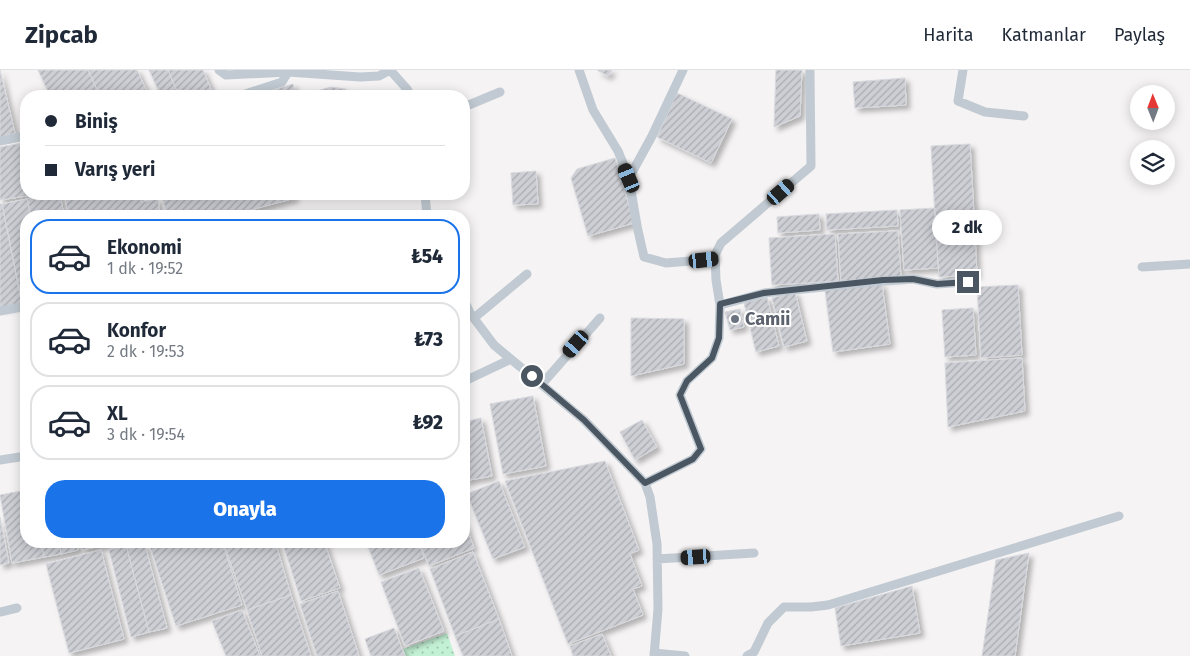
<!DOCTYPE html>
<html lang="tr">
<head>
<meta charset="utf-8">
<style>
  body { margin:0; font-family:"Fira Sans",sans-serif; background:#f6f6f7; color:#1f2937; height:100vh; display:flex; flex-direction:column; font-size:19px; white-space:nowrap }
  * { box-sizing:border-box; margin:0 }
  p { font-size:16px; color:#747a83 }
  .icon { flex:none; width:28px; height:28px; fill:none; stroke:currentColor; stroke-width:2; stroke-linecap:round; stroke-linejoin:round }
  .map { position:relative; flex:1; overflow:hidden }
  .details { position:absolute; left:20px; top:140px; width:450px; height:338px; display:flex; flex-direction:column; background:#fff; border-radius:20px; box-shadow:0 2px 12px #0003 }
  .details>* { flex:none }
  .guide { position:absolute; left:20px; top:20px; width:450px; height:110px; border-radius:20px; box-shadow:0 2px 12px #0003; display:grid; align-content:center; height:110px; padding:0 25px; background:#fff }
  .needle { width:32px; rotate:359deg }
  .tools { position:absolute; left:1130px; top:15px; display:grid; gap:10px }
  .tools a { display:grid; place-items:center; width:45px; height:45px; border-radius:50%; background:#fff; box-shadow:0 2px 12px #0003; font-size:25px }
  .end { position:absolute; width:22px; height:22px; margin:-11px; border:6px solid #4a5661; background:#fff; box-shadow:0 0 0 2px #fff }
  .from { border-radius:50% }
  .bubble { position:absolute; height:35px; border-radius:18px; background:#fff; box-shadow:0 2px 12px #0003; font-size:16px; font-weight:800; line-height:35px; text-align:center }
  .car { position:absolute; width:15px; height:30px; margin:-15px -8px; border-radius:6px; box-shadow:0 0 4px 1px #0007; background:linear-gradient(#222 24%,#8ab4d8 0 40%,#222 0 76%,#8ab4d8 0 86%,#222 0) }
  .guide b { display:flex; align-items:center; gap:18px; height:48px; font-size:19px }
  .guide b+b { border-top:1px solid #e0e1e3 }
  .guide i { width:12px; height:12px; background:#1f2937 }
  ul { padding:9px 0 0; list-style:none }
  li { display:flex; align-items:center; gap:15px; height:75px; margin:0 10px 8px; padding:0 15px; border:2px solid #e0e1e3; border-radius:20px }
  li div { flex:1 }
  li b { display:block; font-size:19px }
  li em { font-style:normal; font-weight:800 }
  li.active { border-color:#1a73e8 }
  li>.icon { width:45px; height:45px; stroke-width:1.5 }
  .primary-button { display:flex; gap:10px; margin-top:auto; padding:10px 25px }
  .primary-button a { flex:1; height:58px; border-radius:20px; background:#1a73e8; color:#fff; font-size:20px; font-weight:800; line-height:58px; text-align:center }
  header { display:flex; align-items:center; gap:30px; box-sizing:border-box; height:70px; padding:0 25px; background:#fff; border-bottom:1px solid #e0e1e3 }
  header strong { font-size:24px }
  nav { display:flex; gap:28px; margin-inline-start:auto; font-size:18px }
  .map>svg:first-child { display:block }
</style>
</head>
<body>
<header>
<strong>Zipcab</strong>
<nav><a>Harita</a><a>Katmanlar</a><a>Paylaş</a></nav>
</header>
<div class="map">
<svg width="1190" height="586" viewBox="0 0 1190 586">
  <defs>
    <pattern id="green-dots" width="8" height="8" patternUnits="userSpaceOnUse" patternTransform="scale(1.25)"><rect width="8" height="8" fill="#c3f1d5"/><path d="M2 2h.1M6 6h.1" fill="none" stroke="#a0c6b0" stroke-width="1.8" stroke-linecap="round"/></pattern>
    <pattern id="building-hatch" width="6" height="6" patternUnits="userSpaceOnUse" patternTransform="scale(1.25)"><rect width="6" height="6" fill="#cdcfd5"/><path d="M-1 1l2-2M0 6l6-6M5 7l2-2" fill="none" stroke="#a8abb0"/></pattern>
    <filter id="shadow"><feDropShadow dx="4" dy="4" stdDeviation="2.5" flood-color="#0004"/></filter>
  </defs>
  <rect width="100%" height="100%" fill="#f5f3f3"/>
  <path fill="url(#green-dots)" d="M447 563 455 586H406L403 579Z"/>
  <path fill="url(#building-hatch)" stroke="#d7d9de" filter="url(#shadow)" d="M0 0 15 63 0 67Z
    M38 0H88L100 26H50Z
    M88 0H137L149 26H100Z
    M149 0H168L179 26H161Z
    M168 0H203L214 26H179Z
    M597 0H612L608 6Z
    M776 0H802L800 46 774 57Z
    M905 8 906 35 855 38 853 12Z
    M293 14 296 26H257L256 25Z
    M331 17 346 19 348 26H299Z
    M677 23 732 49 711 93 657 67Z
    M22 73 26 74V124H39L0 130V77Z
    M970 74 974 144 935 146 931 76Z
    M615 88 634 153 588 166 571 108 577 99Z
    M536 101 538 134 513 135 511 103Z
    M51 124H60L64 146H31L27 129Z
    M65 124H140L141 132 158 129 160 146H68Z
    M161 124H294L295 128 228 146H167Z
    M27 129 31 146H26V233L22 234 2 134Z
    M0 134H2L22 234 0 238Z
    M935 138 938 198 904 200 900 140Z
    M897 140 898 156 827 160 826 144Z
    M819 144 820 160 778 163 777 147Z
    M974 144 977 205 939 207 935 146Z
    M898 161 901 207 841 211 838 164Z
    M835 164 838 211 772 215 769 168Z
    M882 214 890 274 833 282 825 221Z
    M1018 215 1022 285 981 288 977 217Z
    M795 222 807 271 784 277 772 228Z
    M767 227 779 276 756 282 744 233Z
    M973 238 976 285 945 287 942 240Z
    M740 239 744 257 730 260 725 242Z
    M631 248 684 249V294L631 306Z
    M1022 288 1025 341 948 357 945 293Z
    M533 326 546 396 503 404 490 334Z
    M481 348 492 406 464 411V352Z
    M642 350 657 377 635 390 620 362Z
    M605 391 639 480 630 484 642 516 633 519 643 545 568 574 505 411Z
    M499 411 525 477 493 489 467 424Z
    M26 420V471H41L44 487 12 493 0 425Z
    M0 447 9 493 0 495Z
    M464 451 474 478 429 496 419 471H464Z
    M41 471H59L61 484 44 487Z
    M59 471H77L78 480 61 484Z
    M80 471H99L100 476 82 480Z
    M99 471H123V472L100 476Z
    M187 471H222L242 535 176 556 150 477Z
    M223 471H275L291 525 247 540Z
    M282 471H324L340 518 301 531Z
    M366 471H418L424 488 379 505Z
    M126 475 149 562 131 567 109 480Z
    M145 475 167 558 149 562 127 479Z
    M101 480 124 569 69 583 46 494Z
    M473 482 499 549 455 566 430 499Z
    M1029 483 1015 586H982L996 490Z
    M419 498 444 561 405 576 381 512Z
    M912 516 920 563 841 576 835 538Z
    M338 521 359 586H317L300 534Z
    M291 525 311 586H262L247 540Z
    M242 540 260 586H226L212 551Z
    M499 549 512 586H463L455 566Z
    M394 558 405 586H371L365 569Z
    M602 564 611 586H573L570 576Z"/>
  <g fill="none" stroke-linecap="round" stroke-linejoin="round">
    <path stroke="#c1cad2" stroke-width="9" d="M219 0 226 5 288 2 360 7 379 6 390 0
      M390 0 407 19 411 26
      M579 0 593 40 618 81 629 108 637 156 644 187 666 193 715 189
      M963 0 958 31 985 42 1024 46
      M810 1 811 96 721 173 715 185 716 210 720 235 764 223 883 211 913 209 937 214 967 212
      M239 26 282 12 288 2
      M464 37 500 22
      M0 71 20 67H26
      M629 108 652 66 683 0
      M425 124 427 146
      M1142 197 1190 194
      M464 230 470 243 494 275 584 350 645 413 650 427 657 474 658 539 654 586
      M0 241 26 236
      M474 248 527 204
      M464 310 469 309 511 289
      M542 314 600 248
      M0 390 26 386
      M645 413 693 389 701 379 680 325 687 311 712 288 719 268 720 235
      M657 489 754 483
      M0 542 17 538
      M654 583 685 586
      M747 586 754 582 768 553 784 537H811L828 535 1119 446"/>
  </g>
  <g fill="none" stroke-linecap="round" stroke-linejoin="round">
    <path stroke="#4a5661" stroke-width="6" d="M532 306 584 350 645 413 693 389 701 379 680 325 687 311 712 288 719 268 720 234 764 223 883 210 913 209 937 214 968 212"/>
  </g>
  <circle fill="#6b7280" stroke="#fff" stroke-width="2" cx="735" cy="249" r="5"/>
  <g text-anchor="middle" stroke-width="4" stroke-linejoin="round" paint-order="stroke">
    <g font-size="18" font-weight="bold" fill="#5b616d" stroke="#fff" text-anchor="start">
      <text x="745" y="255">Camii</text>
    </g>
  </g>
</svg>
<div class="tools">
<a><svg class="needle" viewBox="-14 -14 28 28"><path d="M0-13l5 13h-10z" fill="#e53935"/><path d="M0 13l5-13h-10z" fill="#747a83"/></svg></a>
<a><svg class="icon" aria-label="layers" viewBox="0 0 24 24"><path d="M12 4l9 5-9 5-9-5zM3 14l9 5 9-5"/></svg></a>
</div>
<i class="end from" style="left:532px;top:306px"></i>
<i class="end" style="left:968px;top:212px"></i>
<div class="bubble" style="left:932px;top:140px;width:70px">2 dk</div>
<i class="car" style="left:629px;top:108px;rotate:337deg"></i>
<i class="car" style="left:781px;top:122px;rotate:49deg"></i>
<i class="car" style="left:704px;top:190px;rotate:84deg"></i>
<i class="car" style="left:576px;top:274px;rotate:221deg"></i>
<i class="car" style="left:696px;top:487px;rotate:266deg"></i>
<div class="guide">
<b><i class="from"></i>Biniş</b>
<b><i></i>Varış yeri</b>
</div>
<section class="details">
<ul>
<li class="active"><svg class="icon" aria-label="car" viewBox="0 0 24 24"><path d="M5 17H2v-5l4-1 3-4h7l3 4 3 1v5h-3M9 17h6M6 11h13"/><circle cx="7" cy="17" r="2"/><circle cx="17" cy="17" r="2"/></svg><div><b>Ekonomi</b><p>1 dk · 19:52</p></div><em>₺54</em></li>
<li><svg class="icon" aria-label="car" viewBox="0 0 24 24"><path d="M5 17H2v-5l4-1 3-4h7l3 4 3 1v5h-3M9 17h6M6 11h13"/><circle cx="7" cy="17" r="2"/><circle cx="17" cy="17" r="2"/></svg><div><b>Konfor</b><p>2 dk · 19:53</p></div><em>₺73</em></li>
<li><svg class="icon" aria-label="car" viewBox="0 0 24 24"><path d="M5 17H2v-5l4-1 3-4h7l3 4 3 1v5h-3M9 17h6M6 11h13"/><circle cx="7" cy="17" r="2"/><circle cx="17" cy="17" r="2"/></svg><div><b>XL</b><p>3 dk · 19:54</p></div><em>₺92</em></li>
</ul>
<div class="primary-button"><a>Onayla</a></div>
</section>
</div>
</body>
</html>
